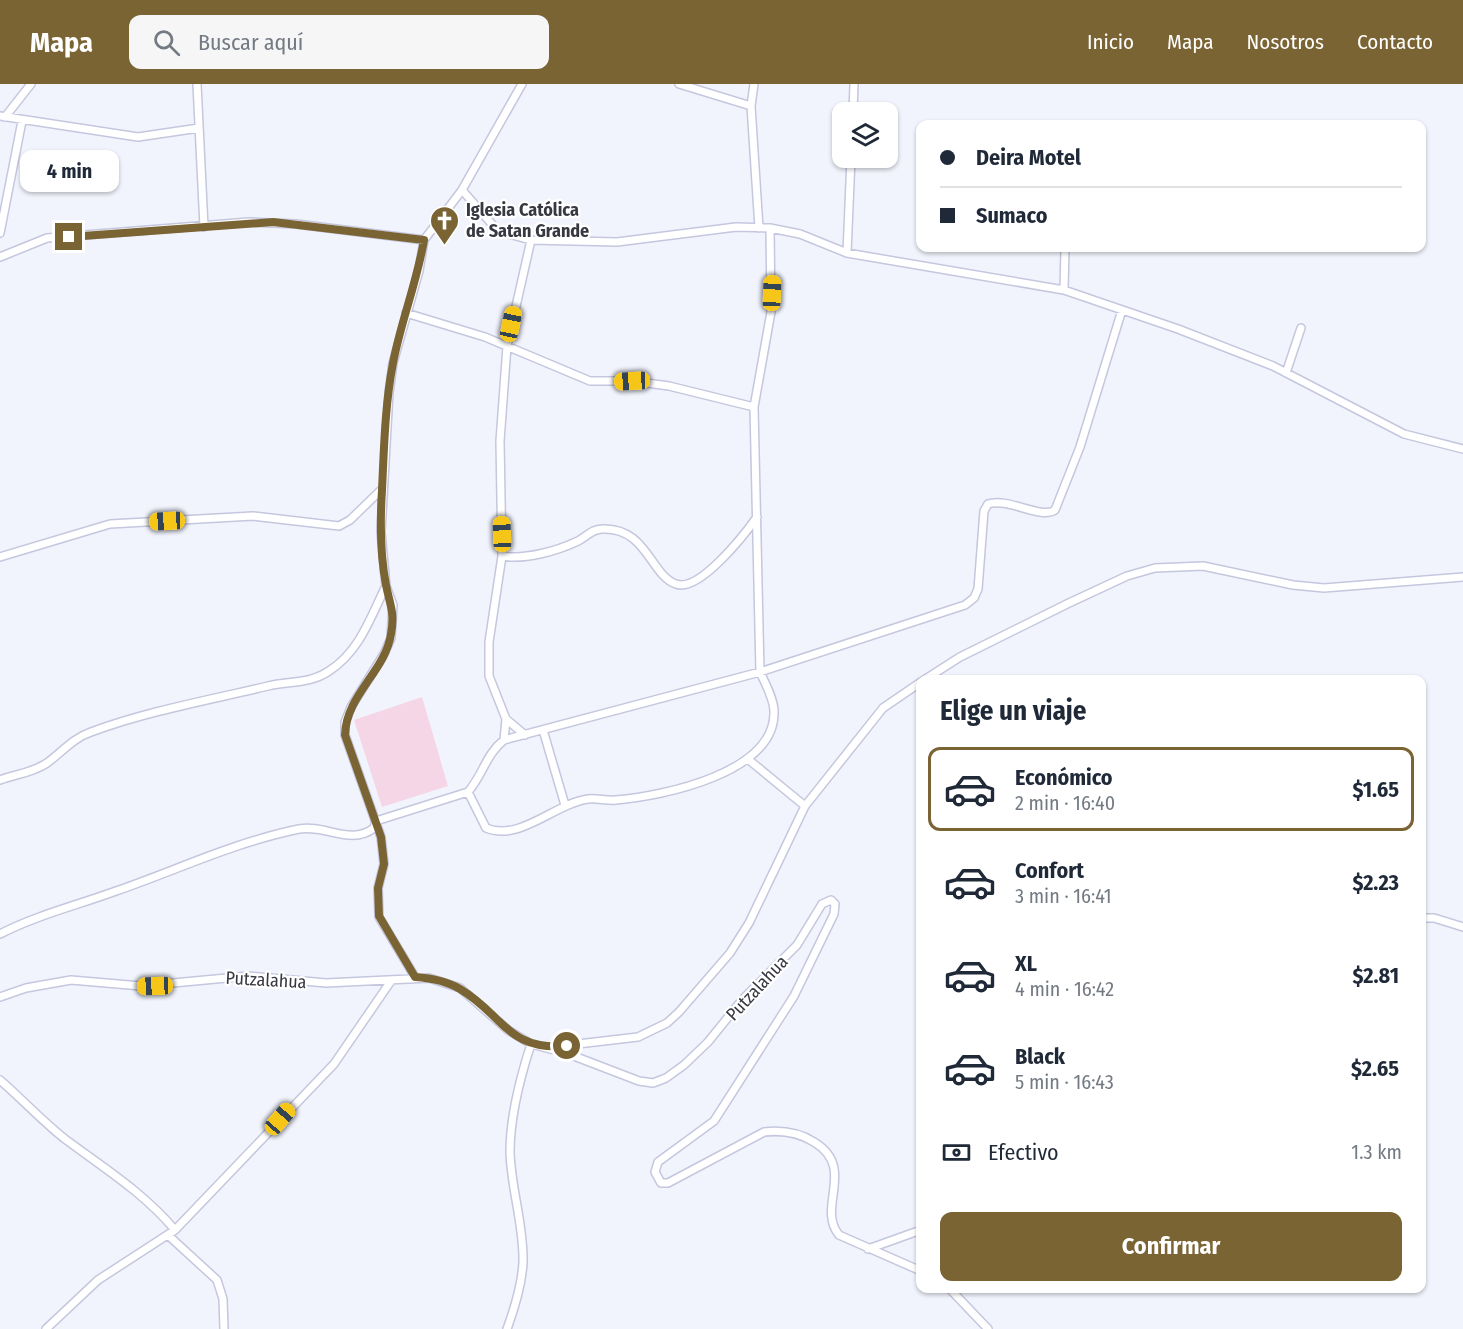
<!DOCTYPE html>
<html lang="es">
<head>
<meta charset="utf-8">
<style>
  body { margin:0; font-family:"Fira Sans Condensed",sans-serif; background:#f6f6f7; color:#1f2937; height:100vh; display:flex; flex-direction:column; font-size:22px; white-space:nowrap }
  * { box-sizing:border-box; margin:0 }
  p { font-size:20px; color:#747a83 }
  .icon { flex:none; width:33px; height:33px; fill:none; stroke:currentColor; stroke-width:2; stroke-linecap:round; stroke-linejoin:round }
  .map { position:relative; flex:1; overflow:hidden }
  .details { position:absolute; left:916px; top:591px; width:510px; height:618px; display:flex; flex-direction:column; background:#fff; border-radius:12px; box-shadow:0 2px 4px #0004 }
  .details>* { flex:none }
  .top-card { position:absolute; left:916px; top:36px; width:510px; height:132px; border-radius:12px; box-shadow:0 2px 4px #0004; display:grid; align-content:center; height:132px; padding:0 24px; background:#fff }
  .fabs { position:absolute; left:832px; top:18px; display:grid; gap:12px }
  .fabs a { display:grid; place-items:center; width:66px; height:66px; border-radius:12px; background:#fff; box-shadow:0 2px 4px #0004; font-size:30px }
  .end { position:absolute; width:27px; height:27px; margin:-14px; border:8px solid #7b6434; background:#fff; box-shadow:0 0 0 3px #fff }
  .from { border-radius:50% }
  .bubble { position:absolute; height:42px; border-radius:12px; background:#fff; box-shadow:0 2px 4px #0004; font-size:20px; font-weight:700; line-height:42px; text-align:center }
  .car { position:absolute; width:18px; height:36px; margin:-18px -9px; border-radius:8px; box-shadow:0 0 4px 2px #0007; background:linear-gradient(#f5c518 24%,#345 0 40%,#f5c518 0 76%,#345 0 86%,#f5c518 0) }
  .top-card b { display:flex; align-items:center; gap:21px; height:57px; font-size:22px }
  .top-card b+b { border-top:2px solid #e0e1e3 }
  .top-card i { width:15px; height:15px; background:#1f2937 }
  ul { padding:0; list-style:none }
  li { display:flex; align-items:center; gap:18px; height:84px; margin:0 12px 9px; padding:0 12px; border:3px solid transparent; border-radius:12px }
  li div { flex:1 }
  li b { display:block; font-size:22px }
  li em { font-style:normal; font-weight:700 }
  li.on { border-color:#7b6434 }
  li>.icon { width:54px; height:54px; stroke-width:1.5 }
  h2 { padding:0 24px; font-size:27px; line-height:72px }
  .pay { display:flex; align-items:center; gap:15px; height:66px; padding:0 24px; font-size:22px }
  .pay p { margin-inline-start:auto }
  .cta { display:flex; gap:12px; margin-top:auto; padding:12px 24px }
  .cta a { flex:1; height:69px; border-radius:12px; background:#7b6434; color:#fff; font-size:24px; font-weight:700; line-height:69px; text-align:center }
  header { display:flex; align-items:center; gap:36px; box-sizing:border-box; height:84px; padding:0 30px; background:#7b6434; color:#fff }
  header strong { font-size:28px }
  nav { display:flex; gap:33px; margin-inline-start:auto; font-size:21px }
  .search { width:420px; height:54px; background:#f6f6f7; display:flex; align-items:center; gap:15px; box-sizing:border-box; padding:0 21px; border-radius:12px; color:#747a83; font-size:22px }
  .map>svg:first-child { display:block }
</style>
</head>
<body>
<header>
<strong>Mapa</strong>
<div class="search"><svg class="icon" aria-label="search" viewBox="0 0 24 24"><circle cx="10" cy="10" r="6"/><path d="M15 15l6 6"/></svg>Buscar aquí</div>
<nav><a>Inicio</a><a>Mapa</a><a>Nosotros</a><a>Contacto</a></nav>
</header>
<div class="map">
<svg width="1463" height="1245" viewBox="0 0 1463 1245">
  <rect width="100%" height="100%" fill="#f2f4fd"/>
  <path fill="#f5d6e6" d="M422 613 448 702 382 723 354 636Z"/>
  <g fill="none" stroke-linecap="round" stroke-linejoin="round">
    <defs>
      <path id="minor" d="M197 0 204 143
        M679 0 751 22
        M754 0 751 22 759 144
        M853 28 854 0
        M0 32 138 53 199 44
        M5 33 31 0
        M462 106 498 147 531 156 617 158 736 143 770 144 800 150 847 169 1064 206 1178 245 1273 282 1404 350 1463 365
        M0 149 22 37
        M847 169 851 74
        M0 173 47 154 249 138 296 140 424 156
        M1064 206 1065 164
        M406 229 485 253 590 297H632L669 302 754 323
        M1286 289 1301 244
        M502 472C525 476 557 467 578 457 586 453 592 445 602 445 647 443 650 491 676 500 699 509 745 450 757 433
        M0 473 110 440 253 432 339 442 350 436 382 405
        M924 596 960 573 1069 519 1127 492 1155 484 1203 482 1293 501 1324 504 1463 493
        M506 635 525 651
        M543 646 565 721
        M504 656 506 635 489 592V558L502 472 500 357 507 262 531 156
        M749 676 805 722
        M0 696C16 690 32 689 47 679 62 668 73 654 91 648 148 627 209 616 268 602 289 597 310 600 329 587 360 567 370 534 386 502
        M468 708C483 691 486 670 504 656L760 588 965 521 974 514 978 505 984 427 988 420C1008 413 1041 436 1055 426L1080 363 1122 226
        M1422 834H1434L1463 843
        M0 850C37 831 78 821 116 807 177 786 235 758 299 745 325 740 351 762 374 744L376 737 468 708 486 744C520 758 554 720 588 715 597 714 607 717 616 716 663 712 776 689 774 627 774 615 765 599 760 588L754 323 771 228 770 144
        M415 893 379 833 378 804 384 780 381 753 345 651V638L351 623 384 570 391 554 393 521 386 502 381 448 389 309 393 279 419 187 424 156 462 106 522 0
        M0 913 26 904 71 896 141 902 248 892 326 899 429 894 460 904 508 946 531 960 566 969 639 997 653 999 666 994 684 981 708 958 742 916 797 861 822 820 831 816 835 820 834 830 794 912 714 1037 658 1078 655 1088 661 1099H668L764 1048C782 1046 798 1048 814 1058 857 1084 816 1123 839 1151L921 1187
        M552 963 638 953 667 939 679 928 730 869 749 839 805 722 883 624 921 598
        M0 996C22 1015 42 1037 65 1055 104 1084 144 1109 175 1146
        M169 1152 217 1196 223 1215 224 1245
        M868 1165 921 1146
        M949 1204 988 1245
        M46 1245 98 1196 175 1146 334 980 391 897
        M507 1245C515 1223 522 1201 523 1178 524 1141 511 1105 510 1068 510 1033 520 994 531 960"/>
    </defs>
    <use href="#minor" stroke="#c4c7de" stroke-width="10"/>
    <use href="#minor" stroke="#fff" stroke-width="7"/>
  </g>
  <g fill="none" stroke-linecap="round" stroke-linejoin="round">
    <path stroke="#7b6434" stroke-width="8" d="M69 153 273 138 424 156C417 198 401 237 393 279 385 320 384 364 382 406 380 437 380 470 386 501 390 521 395 529 391 550 385 588 346 611 345 651L381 753 384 780 378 804 379 832 415 893C429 894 447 897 460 905 504 931 507 967 567 962"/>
  </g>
  <defs>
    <symbol id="church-pin" viewBox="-11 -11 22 30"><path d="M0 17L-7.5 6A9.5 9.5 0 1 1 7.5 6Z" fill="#7b6434" stroke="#fff"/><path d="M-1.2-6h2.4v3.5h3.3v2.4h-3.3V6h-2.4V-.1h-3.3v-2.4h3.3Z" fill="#fff"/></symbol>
  </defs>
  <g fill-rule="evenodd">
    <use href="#church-pin" x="428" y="120" width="33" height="45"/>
  </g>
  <g text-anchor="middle" stroke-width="4.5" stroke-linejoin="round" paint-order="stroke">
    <g font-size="18" font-weight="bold" fill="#373841" stroke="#fff" text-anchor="start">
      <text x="466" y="132">Iglesia Católica<tspan x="466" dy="21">de Satan Grande</tspan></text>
    </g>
    <g font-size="18" fill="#373841" stroke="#fff">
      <text transform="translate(266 896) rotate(3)" y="6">Putzalahua</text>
      <text transform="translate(757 904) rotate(-47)" y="6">Putzalahua</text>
    </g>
  </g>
</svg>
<div class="fabs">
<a><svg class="icon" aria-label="layers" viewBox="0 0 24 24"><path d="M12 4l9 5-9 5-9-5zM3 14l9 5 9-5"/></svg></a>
</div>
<i class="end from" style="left:567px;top:962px"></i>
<i class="end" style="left:69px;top:153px"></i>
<div class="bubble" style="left:20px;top:66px;width:99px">4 min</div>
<i class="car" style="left:772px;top:209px;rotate:2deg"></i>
<i class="car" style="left:511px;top:240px;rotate:12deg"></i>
<i class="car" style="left:632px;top:297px;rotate:267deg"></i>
<i class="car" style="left:167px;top:437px;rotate:267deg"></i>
<i class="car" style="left:502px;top:450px;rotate:358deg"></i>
<i class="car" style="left:155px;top:902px;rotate:268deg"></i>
<i class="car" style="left:280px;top:1035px;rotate:41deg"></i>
<div class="top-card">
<b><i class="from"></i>Deira Motel</b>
<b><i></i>Sumaco</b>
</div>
<section class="details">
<h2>Elige un viaje</h2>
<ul>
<li class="on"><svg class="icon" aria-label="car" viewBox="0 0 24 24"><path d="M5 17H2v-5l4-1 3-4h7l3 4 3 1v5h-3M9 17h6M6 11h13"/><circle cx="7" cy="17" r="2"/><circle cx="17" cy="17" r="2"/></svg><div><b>Económico</b><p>2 min · 16:40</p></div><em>$1.65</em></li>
<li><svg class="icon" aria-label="car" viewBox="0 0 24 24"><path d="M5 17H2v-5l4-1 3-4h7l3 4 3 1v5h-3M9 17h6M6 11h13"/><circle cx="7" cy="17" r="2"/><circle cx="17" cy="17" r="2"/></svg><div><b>Confort</b><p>3 min · 16:41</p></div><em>$2.23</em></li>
<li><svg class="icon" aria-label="car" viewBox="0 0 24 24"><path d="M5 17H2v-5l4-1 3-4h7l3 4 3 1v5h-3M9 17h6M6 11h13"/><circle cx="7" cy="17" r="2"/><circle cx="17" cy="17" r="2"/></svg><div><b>XL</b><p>4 min · 16:42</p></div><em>$2.81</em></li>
<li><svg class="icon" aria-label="car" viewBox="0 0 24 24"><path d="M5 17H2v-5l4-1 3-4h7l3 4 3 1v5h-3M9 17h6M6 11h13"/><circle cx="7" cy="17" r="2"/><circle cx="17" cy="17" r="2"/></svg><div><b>Black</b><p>5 min · 16:43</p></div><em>$2.65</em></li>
</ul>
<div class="pay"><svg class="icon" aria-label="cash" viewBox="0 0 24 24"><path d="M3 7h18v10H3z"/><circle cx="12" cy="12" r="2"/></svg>Efectivo<p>1.3 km</p></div>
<div class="cta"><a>Confirmar</a></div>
</section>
</div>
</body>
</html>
